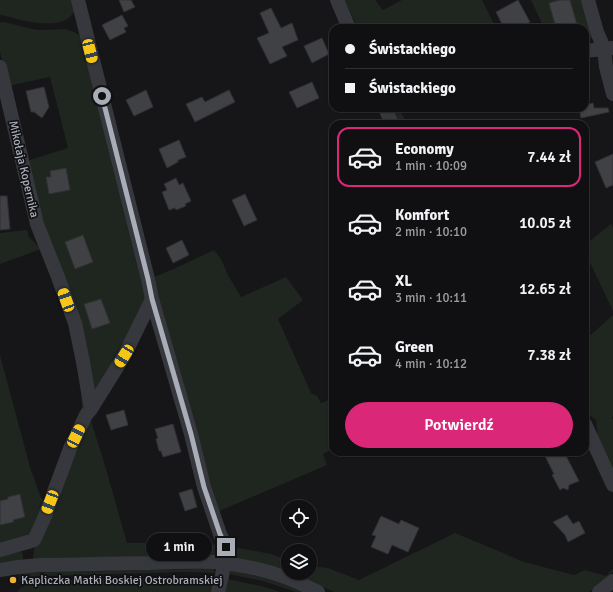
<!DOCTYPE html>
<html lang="pl">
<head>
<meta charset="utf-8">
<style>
  body { margin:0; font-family:Signika,sans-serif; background:#19191b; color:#f1f3f6; height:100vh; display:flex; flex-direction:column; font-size:15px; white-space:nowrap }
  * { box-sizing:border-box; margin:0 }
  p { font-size:13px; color:#9c9d9f }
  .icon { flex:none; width:22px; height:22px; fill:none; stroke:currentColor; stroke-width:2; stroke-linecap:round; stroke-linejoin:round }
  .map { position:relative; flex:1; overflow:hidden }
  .details { position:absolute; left:329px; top:120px; width:260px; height:336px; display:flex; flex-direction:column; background:#101012; border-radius:12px; box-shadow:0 1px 3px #0004,0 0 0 1px #303032 }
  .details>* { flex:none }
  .banner { position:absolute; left:329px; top:24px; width:260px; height:88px; border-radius:12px; box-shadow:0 1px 3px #0004,0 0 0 1px #303032; display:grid; align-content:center; height:88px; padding:0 16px; background:#101012 }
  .tools { position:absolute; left:281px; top:500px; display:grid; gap:8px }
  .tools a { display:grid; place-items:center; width:36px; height:36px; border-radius:50%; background:#101012; box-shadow:0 1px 3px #0004,0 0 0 1px #303032; font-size:20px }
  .end { position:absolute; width:18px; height:18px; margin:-9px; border:5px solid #a8adb8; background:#111; box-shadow:0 0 0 2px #111 }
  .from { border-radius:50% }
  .bubble { position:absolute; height:28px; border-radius:14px; background:#101012; box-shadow:0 1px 3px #0004,0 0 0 1px #303032; font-size:13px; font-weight:600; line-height:28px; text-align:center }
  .car { position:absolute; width:12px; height:24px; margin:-12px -6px; border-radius:5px; box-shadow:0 0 3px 1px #0007; background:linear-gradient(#f5c518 24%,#345 0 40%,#f5c518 0 76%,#345 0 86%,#f5c518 0) }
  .banner b { display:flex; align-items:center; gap:14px; height:38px; font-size:15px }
  .banner b+b { border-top:1px solid #303032 }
  .banner i { width:10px; height:10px; background:#f1f3f6 }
  ul { padding:7px 0 0; list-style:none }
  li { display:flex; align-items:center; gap:12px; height:60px; margin:0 8px 6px; padding:0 8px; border:2px solid transparent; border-radius:12px }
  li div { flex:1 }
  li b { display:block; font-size:15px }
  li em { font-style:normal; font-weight:600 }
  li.selected { border-color:#db2777 }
  li>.icon { width:36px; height:36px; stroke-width:1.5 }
  .button { display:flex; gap:8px; margin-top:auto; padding:8px 16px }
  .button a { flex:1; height:46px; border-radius:24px; background:#db2777; color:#fff; font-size:16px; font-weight:600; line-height:46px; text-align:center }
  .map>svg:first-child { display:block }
</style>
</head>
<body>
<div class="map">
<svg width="613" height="592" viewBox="0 0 613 592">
  <rect width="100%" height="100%" fill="#161618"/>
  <path fill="#1e261f" d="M0 0H76C75 3 76 7 75 9 66 35 19 19 1 15L0 14Z
    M344 0H375L383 10 402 0H482L496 28H360L355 22Z
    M531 0H584L593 33 591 39 585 43V28H544Z
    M2 22C12 23 22 27 32 29 43 31 53 29 64 29 70 30 76 33 81 36L129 215 147 305 92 402 27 161 68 148 50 77 8 86 0 52V23Z
    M392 108H398L408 124H399Z
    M611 224 613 228V311L585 252V245Z
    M27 230 29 237 41 249 0 264V233Z
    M214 250 221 259 228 275 241 297 273 283 286 277 303 300 278 319 311 393 317 396 321 403 333 398V449L323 454 327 465 217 512 152 278 176 268Z
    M61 302 69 317 87 403 29 536 0 545V355L30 467 41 498 44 500 79 418 82 406 80 380 74 343Z
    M613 315V416L612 417 613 420V470L598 437 596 420 586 412 585 409V340Z
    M89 420 91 421 104 462 127 543H168L220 545V550L216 555 33 559 34 549 38 541Z
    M455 533 524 562 574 575 585 570 606 576 613 569V572L611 573 612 576 589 592H334L292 573H310V566L328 568 359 580Z
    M234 547 271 554 288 560V572L234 558 231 553V549Z
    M19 551 22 552 23 557V560L0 564V555Z
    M193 569H213L214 570 216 573 184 572 41 576 20 582 19 573Z
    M229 571C237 571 245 573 252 575 270 579 286 585 304 592H296L263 581 228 574Z
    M196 577 217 578 214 592H17C22 584 34 583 43 581Z
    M227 579 261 586 280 592H222Z"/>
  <path fill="#404145" stroke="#303034" d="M119 0H131L135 7 124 12Z
    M518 0 530 22 519 28H504L496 12Z
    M560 0H570L578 28H556L549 3Z
    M271 8 281 28 292 23 298 40 282 47 287 56 270 64 257 38 269 33 260 13Z
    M122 15 128 26 124 28 126 32 110 40 102 25Z
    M322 38 329 54 312 63 304 46Z
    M312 82 319 98 297 108 289 92Z
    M44 87 49 107 42 118 34 112H31L26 91Z
    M146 90 153 107 134 116 126 100Z
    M229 90 235 102 195 122 186 104 202 97 205 102Z
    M593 103 594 108H608L609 112 581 118 579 108H585V105Z
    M179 140 186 157 178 160V162L167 168 159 149Z
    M613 154V185L606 188 595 162Z
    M66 168 70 190 49 194 46 177H51L50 171Z
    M176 178 179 185 183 183 191 201 185 204 186 206 176 210 175 208 169 210 162 192 167 190 164 184Z
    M245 194 257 220 244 226 232 200Z
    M0 196H7L10 229 0 230Z
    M83 235 93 262 75 269 65 242Z
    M182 240 189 255 173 263 166 248Z
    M101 299 110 323 92 329 84 304Z
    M124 410 128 425 111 430 106 415Z
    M173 424 181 452 163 457 161 451H159L156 439 158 438 155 429Z
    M543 452H564L579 481 569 485 568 490 563 488 560 490 552 475 554 474Z
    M192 489 197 507 185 511 179 493Z
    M20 494 25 517 13 520 14 522 0 525V501L8 499V497Z
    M567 515 573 524 579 521 585 533 568 542 565 535 553 522Z
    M381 516 399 524 401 520 419 528 408 552 392 545 388 554 371 547 376 536 372 535Z"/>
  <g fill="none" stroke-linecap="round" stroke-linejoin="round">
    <path stroke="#37383d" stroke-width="14" d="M78 0 84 24 148 279 152 299 191 434 204 487 220 534 226 547 222 576 218 592
      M337 0 349 28
      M588 0 597 32 604 48 606 67 613 94
      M585 51 613 48
      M0 67 37 224 58 277 75 323 83 362 91 409
      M385 108 392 124
      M585 424 613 485
      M0 550 28 542 34 540 36 536 45 516 71 446 86 415 91 409 124 356 152 299
      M0 570 18 567 40 565C76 565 113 563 150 563 171 562 192 561 214 562 250 565 286 575 318 592
      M599 592 613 581"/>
  </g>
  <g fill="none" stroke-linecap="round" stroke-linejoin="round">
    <path stroke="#a8adb8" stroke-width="5" d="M102 96 148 279 152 299 191 434 204 487 220 534 226 547"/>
  </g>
  <circle fill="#f2b134" stroke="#111113" stroke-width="1.5" cx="13" cy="580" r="4"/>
  <g text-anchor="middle" stroke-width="3.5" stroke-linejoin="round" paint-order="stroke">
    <g font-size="12" fill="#a8adb8" stroke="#111113">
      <text transform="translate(24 169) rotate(77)" y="4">Mikołaja Kopernika</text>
    </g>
    <g font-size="12" fill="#a8adb8" stroke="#111113" text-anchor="start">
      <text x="21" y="584">Kapliczka Matki Boskiej Ostrobramskiej</text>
    </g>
  </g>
</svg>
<div class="tools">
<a><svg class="icon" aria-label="locate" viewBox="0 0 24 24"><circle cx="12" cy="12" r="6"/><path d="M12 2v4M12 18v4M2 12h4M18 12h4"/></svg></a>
<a><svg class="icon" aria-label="layers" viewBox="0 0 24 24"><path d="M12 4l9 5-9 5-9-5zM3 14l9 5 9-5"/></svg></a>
</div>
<i class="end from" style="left:102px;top:96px"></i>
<i class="end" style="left:226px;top:547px"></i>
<div class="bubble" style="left:146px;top:533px;width:66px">1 min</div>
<i class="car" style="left:90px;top:51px;rotate:166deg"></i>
<i class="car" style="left:66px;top:300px;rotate:340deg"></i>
<i class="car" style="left:124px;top:356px;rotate:212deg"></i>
<i class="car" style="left:76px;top:436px;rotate:26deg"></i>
<i class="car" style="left:50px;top:502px;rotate:201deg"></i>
<div class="banner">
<b><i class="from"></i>Świstackiego</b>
<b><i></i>Świstackiego</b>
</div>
<section class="details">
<ul>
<li class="selected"><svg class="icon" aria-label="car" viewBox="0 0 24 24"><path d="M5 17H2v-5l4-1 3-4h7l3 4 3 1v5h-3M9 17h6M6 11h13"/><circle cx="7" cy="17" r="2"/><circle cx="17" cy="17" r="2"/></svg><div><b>Economy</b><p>1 min · 10:09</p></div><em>7.44 zł</em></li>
<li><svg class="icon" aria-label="car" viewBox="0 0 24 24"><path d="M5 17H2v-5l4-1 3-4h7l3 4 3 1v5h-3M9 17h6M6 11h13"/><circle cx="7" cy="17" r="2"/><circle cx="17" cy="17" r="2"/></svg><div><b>Komfort</b><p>2 min · 10:10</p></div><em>10.05 zł</em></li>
<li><svg class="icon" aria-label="car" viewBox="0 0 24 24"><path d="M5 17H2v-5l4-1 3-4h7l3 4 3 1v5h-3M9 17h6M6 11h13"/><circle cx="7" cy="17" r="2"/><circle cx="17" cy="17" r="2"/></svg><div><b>XL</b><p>3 min · 10:11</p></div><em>12.65 zł</em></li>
<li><svg class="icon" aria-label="car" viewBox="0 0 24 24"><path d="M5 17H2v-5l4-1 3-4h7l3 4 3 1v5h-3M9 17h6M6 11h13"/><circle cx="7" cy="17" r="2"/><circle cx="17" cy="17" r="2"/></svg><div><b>Green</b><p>4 min · 10:12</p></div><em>7.38 zł</em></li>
</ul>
<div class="button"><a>Potwierdź</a></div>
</section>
</div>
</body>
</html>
